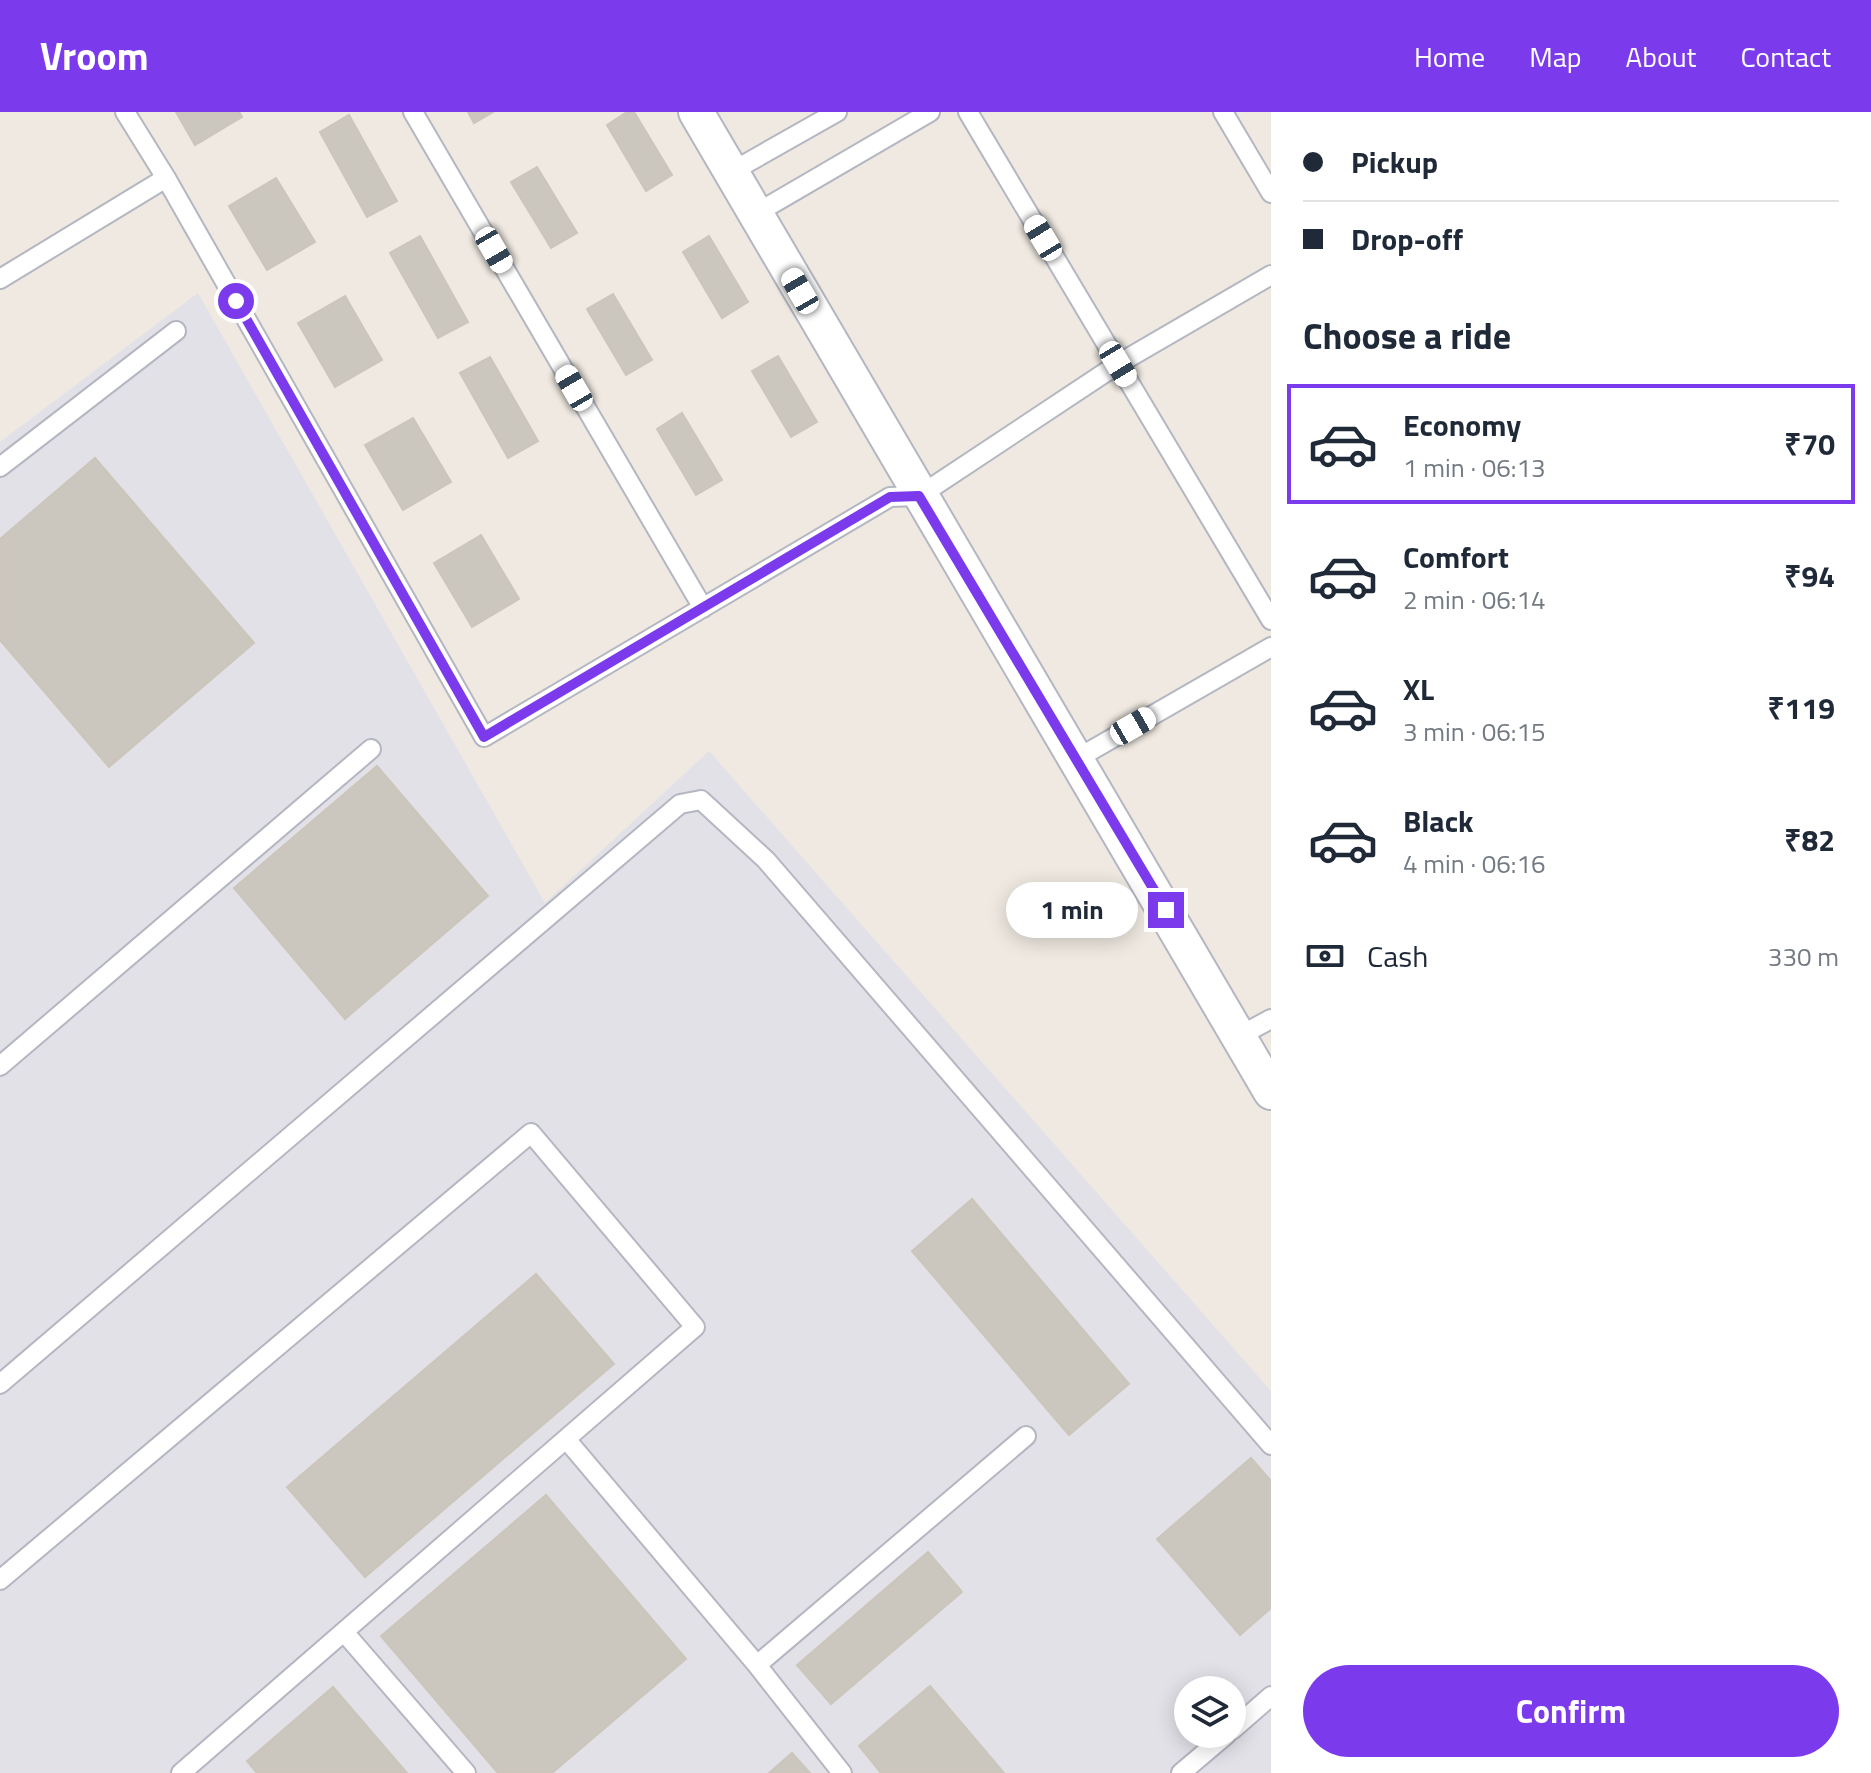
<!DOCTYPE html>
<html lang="en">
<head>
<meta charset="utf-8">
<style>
  body { margin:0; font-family:"Titillium Web",sans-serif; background:#f2f2f3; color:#1f2937; height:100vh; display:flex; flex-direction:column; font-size:30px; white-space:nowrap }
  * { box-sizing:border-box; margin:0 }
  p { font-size:26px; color:#747a83 }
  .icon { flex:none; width:44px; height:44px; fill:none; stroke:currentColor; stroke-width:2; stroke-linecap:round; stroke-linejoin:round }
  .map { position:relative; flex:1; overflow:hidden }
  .details { display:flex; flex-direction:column; background:#fff; width:600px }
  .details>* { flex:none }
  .top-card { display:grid; align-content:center; height:176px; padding:0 32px; background:#fff }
  .buttons { position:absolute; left:1174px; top:1564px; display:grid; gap:16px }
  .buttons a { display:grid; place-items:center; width:72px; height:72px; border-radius:50%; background:#fff; box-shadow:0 4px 20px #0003; font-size:40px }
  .end { position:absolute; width:36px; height:36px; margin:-18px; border:10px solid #7c3aed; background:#fff; box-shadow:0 0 0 4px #fff }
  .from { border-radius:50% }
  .bubble { position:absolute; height:56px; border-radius:28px; background:#fff; box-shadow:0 4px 20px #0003; font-size:26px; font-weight:700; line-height:56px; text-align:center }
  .car { position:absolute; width:24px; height:48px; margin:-24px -12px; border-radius:10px; box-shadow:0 0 6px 2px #0007; background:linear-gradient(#fff 24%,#345 0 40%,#fff 0 76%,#345 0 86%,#fff 0) }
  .top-card b { display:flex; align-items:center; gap:28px; height:76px; font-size:30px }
  .top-card b+b { border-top:2px solid #e0e1e3 }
  .top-card i { width:20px; height:20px; background:#1f2937 }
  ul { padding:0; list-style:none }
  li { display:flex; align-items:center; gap:24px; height:120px; margin:0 16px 12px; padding:0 16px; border:4px solid transparent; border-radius:0px }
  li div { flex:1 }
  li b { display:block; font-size:30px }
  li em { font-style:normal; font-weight:700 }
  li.active { border-color:#7c3aed }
  li>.icon { width:72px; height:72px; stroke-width:1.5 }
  h2 { padding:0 32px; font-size:36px; line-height:96px }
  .pay { display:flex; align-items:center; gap:20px; height:88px; padding:0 32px; font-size:30px }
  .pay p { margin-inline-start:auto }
  .button { display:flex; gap:16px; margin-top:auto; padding:16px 32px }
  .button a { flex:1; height:92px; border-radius:48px; background:#7c3aed; color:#fff; font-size:32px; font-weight:700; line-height:92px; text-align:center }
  header { display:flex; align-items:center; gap:48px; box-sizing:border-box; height:112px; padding:0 40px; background:#7c3aed; color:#fff }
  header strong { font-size:38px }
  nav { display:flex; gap:44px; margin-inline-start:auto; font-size:28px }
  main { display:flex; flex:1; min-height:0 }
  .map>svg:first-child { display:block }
</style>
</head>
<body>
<header>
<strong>Vroom</strong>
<nav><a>Home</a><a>Map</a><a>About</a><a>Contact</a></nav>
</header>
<main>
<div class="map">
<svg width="1271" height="1661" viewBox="0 0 1271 1661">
  <rect width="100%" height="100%" fill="#efe9e1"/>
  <path fill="#e3e1e8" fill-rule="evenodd" d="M198 181 545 791 709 639 1271 1279V1661H0V330ZM1188 1578H1232V1622H1188Z"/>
  <path fill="#cbc7bf" stroke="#cbc5ba" stroke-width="2" d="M176 0H239L242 5 195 33Z
    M468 0H493L474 11Z
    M627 0H634L672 63 646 79 607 13Z
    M349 3 397 89 367 105 320 20Z
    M537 55 577 121 551 136 511 70Z
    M276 66 315 130 267 158 229 94Z
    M420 124 468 210 438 226 390 141Z
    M709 124 748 190 722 206 683 140Z
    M613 182 652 248 626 263 587 197Z
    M345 184 382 248 335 275 298 211Z
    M778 244 817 310 791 325 752 259Z
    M490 245 538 329 508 346 460 261Z
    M682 301 722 368 696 383 657 317Z
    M413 306 451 370 403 398 365 333Z
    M95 346 254 531 109 655 0 528V427Z
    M481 423 519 487 472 515 434 451Z
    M377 654 488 784 345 907 234 776Z
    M972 1087 1129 1272 1069 1323 912 1139Z
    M536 1162 614 1252 365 1465 287 1375Z
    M1251 1346 1271 1369V1496L1240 1523 1157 1427Z
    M546 1383 686 1547 552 1661H498L381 1524Z
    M928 1440 962 1480 831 1592 797 1553Z
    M930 1574 1004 1661H881L859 1634Z
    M333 1575 407 1661H257L247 1649Z
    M792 1641 810 1661H769Z"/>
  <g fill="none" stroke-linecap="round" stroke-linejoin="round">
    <defs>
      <path id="lane" d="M125 0 166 66 484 625 890 385 919 384 1118 252 1271 163
        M413 0 703 496
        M968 0 1271 508
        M1223 0 1271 81
        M731 60 837 0
        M755 102 930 0
        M0 167 166 66
        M0 355 176 219
        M1078 646 1271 535
        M1239 924 1271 907
        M0 954 371 637
        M0 1272 680 692 701 688 766 748 1271 1333
        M566 1327 757 1553 842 1661
        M0 1468 531 1021 695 1215 181 1661
        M344 1520 466 1661
        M757 1553 1026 1324
        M1232 1618 1271 1584
        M1181 1661 1227 1622"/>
      <path id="street" d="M696 0C886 327 1081 652 1271 980"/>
    </defs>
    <use href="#lane" stroke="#b4b7c1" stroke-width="22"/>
    <use href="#street" stroke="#b4b7c1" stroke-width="38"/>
    <use href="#lane" stroke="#fff" stroke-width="18"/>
    <use href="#street" stroke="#fff" stroke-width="34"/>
  </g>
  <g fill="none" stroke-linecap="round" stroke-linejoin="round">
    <path stroke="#7c3aed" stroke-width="10" d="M236 189 484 625 890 385 919 384 1166 798"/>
  </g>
</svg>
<div class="buttons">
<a><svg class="icon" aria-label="layers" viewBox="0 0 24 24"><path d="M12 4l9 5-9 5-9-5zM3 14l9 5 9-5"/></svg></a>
</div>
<i class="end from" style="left:236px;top:189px"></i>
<i class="end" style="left:1166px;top:798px"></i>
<div class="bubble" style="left:1006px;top:770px;width:132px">1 min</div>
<i class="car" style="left:1043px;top:126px;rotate:329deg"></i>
<i class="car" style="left:494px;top:138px;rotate:150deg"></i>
<i class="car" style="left:800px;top:179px;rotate:330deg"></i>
<i class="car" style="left:1118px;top:252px;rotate:149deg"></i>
<i class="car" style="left:574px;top:276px;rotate:330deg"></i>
<i class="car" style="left:1133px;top:614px;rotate:60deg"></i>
</div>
<section class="details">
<div class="top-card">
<b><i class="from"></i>Pickup</b>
<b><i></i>Drop-off</b>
</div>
<h2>Choose a ride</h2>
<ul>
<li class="active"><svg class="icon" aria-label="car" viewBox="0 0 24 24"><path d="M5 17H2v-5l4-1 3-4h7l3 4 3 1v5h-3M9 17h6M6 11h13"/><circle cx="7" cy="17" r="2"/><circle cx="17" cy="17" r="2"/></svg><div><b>Economy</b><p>1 min · 06:13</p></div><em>₹70</em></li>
<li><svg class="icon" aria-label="car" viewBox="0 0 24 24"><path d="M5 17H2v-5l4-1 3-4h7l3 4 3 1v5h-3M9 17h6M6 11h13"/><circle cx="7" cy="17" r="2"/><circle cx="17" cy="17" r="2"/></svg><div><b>Comfort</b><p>2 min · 06:14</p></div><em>₹94</em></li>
<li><svg class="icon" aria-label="car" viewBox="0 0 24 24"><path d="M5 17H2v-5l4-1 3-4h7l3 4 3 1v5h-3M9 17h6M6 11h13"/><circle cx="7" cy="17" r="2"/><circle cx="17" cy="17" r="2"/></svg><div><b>XL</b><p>3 min · 06:15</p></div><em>₹119</em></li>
<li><svg class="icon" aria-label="car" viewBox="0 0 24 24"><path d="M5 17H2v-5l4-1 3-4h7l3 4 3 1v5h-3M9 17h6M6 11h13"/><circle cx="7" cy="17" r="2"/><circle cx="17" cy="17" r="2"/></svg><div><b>Black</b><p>4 min · 06:16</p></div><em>₹82</em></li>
</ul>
<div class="pay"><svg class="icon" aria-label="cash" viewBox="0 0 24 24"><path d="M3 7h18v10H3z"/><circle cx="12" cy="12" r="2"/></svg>Cash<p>330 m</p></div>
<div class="button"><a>Confirm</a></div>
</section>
</main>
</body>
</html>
